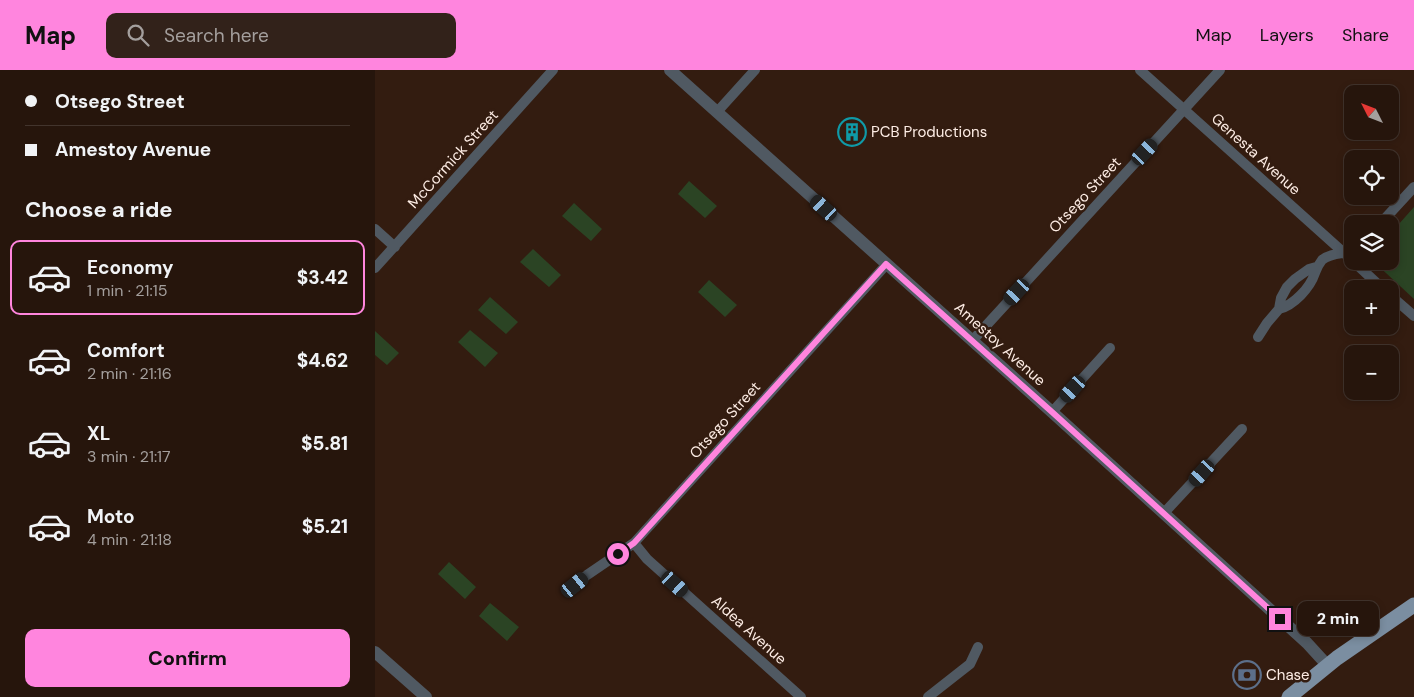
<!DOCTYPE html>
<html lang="en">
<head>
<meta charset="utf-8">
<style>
  body { margin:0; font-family:"DM Sans",sans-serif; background:#32221a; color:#f1f3f6; height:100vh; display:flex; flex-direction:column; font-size:19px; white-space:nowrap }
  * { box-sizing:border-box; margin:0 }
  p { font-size:16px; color:#a49f9d }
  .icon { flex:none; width:28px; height:28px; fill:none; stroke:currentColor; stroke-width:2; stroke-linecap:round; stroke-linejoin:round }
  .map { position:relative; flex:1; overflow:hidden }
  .drawer { display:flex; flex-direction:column; background:#26150c; width:375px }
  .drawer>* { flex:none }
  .hud { display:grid; align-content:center; height:110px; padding:0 25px; background:#26150c }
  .needle { width:32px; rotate:312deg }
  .fabs { position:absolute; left:969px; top:15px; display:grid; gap:10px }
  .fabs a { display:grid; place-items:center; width:55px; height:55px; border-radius:10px; background:#26150c; box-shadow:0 2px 8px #0003,0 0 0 1px #42342d; font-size:25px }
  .end { position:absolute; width:22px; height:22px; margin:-11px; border:6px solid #ff85de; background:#111; box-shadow:0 0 0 2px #111 }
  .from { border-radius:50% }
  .bubble { position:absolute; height:35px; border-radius:10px; background:#26150c; box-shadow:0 2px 8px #0003,0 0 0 1px #42342d; font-size:16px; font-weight:800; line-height:35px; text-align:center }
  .car { position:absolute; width:15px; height:30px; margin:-15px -8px; border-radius:6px; box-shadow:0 0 4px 1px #0007; background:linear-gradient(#222 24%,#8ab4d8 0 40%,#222 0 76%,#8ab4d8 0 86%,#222 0) }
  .hud b { display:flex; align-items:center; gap:18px; height:48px; font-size:19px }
  .hud b+b { border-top:1px solid #42342d }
  .hud i { width:12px; height:12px; background:#f1f3f6 }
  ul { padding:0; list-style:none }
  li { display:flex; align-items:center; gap:15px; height:75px; margin:0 10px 8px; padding:0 15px; border:2px solid transparent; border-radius:10px }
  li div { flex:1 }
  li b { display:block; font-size:19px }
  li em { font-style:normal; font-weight:800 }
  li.current { border-color:#ff85de }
  li>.icon { width:45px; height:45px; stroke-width:1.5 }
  h2 { padding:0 25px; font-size:22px; line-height:60px }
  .action { display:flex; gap:10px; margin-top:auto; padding:10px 25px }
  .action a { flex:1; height:58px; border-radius:10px; background:#ff85de; color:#111; font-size:20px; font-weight:800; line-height:58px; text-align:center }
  header { display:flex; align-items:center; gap:30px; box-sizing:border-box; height:70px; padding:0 25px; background:#ff85de; color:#111 }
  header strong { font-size:24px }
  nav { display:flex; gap:28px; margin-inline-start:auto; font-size:18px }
  .search { width:350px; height:45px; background:#32221a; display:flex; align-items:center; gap:12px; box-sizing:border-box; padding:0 18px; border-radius:10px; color:#a49f9d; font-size:19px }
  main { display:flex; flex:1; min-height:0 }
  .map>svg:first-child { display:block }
</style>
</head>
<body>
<header>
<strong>Map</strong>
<div class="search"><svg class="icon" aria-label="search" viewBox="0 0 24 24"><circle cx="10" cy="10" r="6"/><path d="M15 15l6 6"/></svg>Search here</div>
<nav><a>Map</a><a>Layers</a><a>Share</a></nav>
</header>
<main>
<section class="drawer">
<div class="hud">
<b><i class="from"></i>Otsego Street</b>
<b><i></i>Amestoy Avenue</b>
</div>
<h2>Choose a ride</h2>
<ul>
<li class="current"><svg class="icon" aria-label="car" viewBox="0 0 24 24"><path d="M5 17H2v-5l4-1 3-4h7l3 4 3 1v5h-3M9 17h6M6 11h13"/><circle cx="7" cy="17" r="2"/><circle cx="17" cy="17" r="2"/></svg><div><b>Economy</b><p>1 min · 21:15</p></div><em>$3.42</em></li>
<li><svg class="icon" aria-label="car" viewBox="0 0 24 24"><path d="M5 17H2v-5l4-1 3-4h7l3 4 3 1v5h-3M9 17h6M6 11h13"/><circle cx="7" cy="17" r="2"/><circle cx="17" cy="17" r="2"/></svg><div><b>Comfort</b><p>2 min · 21:16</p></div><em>$4.62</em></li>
<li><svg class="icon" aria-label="car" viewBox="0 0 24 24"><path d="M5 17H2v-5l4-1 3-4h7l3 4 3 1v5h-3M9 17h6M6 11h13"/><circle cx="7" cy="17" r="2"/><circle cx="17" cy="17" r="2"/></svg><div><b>XL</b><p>3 min · 21:17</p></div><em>$5.81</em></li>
<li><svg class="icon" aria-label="car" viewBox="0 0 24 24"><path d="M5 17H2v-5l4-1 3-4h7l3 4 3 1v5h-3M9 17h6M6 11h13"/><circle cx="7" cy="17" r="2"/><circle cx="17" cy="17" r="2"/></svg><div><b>Moto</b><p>4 min · 21:18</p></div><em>$5.21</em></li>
</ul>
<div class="action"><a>Confirm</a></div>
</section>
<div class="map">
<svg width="1039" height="627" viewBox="0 0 1039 627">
  <rect width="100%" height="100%" fill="#331c10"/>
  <path fill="#2b4424" d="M314 111 342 136 330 148 303 124Z
    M199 133 227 159 216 171 187 146Z
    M1039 137V229L998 191H1015V164Z
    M158 179 186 205 174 217 145 192Z
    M334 210 362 235 350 247 323 222Z
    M115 227 143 252 131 264 103 240Z
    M95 260 123 283 110 297 83 272Z
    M0 261 24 283 12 295 0 285Z
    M74 492 101 517 90 529 63 504Z
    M115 533 144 557 132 571 104 546Z"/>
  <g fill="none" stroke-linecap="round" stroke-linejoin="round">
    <path stroke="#505962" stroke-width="10" d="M765 0 978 191
      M342 42 380 0
      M1005 154 1039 117
      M0 159 20 177
      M978 191 1008 219
      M0 198 178 0
      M1015 225 1039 246
      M904 239C919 235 935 218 940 203 942 198 943 195 947 190 955 183 968 184 978 181
      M883 267 892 253 904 239 906 228 912 217 920 209 934 199 941 197
      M597 271 845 0
      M677 342 735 278
      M789 443 867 359
      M259 473 272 489 426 627
      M200 515 212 505 259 473 511 195
      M553 627 595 594 603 577"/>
    <path stroke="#505962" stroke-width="12" d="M295 0 677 342 932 573 953 596
      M0 582 51 627"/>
    <path stroke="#7b8ea1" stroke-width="15" d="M914 627 962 588 1039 535"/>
  </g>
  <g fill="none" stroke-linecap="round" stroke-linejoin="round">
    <path stroke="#ff85de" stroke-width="6" d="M243 484 259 473 511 194 677 342 905 549"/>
  </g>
  <defs>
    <symbol id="building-ring" viewBox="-11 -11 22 22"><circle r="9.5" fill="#331c10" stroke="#0f9aa8" stroke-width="1.5"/><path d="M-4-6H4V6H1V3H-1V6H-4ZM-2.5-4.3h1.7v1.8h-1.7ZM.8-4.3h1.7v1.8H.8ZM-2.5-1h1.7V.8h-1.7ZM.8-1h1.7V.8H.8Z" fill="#0f9aa8"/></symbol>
    <symbol id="bank-ring" viewBox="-11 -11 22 22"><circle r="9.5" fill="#331c10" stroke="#5c6f8a" stroke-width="1.5"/><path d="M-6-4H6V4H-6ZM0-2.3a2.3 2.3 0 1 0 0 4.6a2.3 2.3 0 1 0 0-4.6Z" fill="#5c6f8a"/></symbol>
  </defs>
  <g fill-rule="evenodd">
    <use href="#building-ring" x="461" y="46" width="32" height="32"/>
    <use href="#bank-ring" x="856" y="589" width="32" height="32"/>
  </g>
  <g text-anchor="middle" stroke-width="5" stroke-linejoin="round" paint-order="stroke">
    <g font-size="15" fill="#fdece4" stroke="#331c10" text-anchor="start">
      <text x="496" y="67">PCB Productions</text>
      <text x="891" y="610">Chase</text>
    </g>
    <g font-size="15" fill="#fdece4" stroke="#331c10">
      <text transform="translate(881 84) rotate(42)" y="5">Genesta Avenue</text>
      <text transform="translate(78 89) rotate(-48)" y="5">McCormick Street</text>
      <text transform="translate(710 125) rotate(-47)" y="5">Otsego Street</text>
      <text transform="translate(625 274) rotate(42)" y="5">Amestoy Avenue</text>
      <text transform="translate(350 350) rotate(-48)" y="5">Otsego Street</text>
      <text transform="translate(374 560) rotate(42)" y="5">Aldea Avenue</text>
    </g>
  </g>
</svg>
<div class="fabs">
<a><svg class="needle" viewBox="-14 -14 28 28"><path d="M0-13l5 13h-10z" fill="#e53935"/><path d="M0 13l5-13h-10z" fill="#a49f9d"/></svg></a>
<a><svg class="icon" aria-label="locate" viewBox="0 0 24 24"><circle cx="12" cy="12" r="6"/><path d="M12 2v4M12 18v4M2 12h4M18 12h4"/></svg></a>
<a><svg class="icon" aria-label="layers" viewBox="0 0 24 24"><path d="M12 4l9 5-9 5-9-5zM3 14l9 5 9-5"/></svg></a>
<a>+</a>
<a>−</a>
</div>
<i class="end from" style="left:243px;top:484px"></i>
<i class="end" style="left:905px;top:549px"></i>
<div class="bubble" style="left:922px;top:531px;width:82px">2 min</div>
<i class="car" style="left:770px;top:82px;rotate:43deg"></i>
<i class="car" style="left:449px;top:138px;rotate:312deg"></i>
<i class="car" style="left:642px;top:222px;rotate:223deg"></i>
<i class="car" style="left:698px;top:319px;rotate:222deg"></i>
<i class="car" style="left:827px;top:403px;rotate:222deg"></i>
<i class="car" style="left:300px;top:514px;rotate:132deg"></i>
<i class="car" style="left:200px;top:515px;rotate:51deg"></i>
</div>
</main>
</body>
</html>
